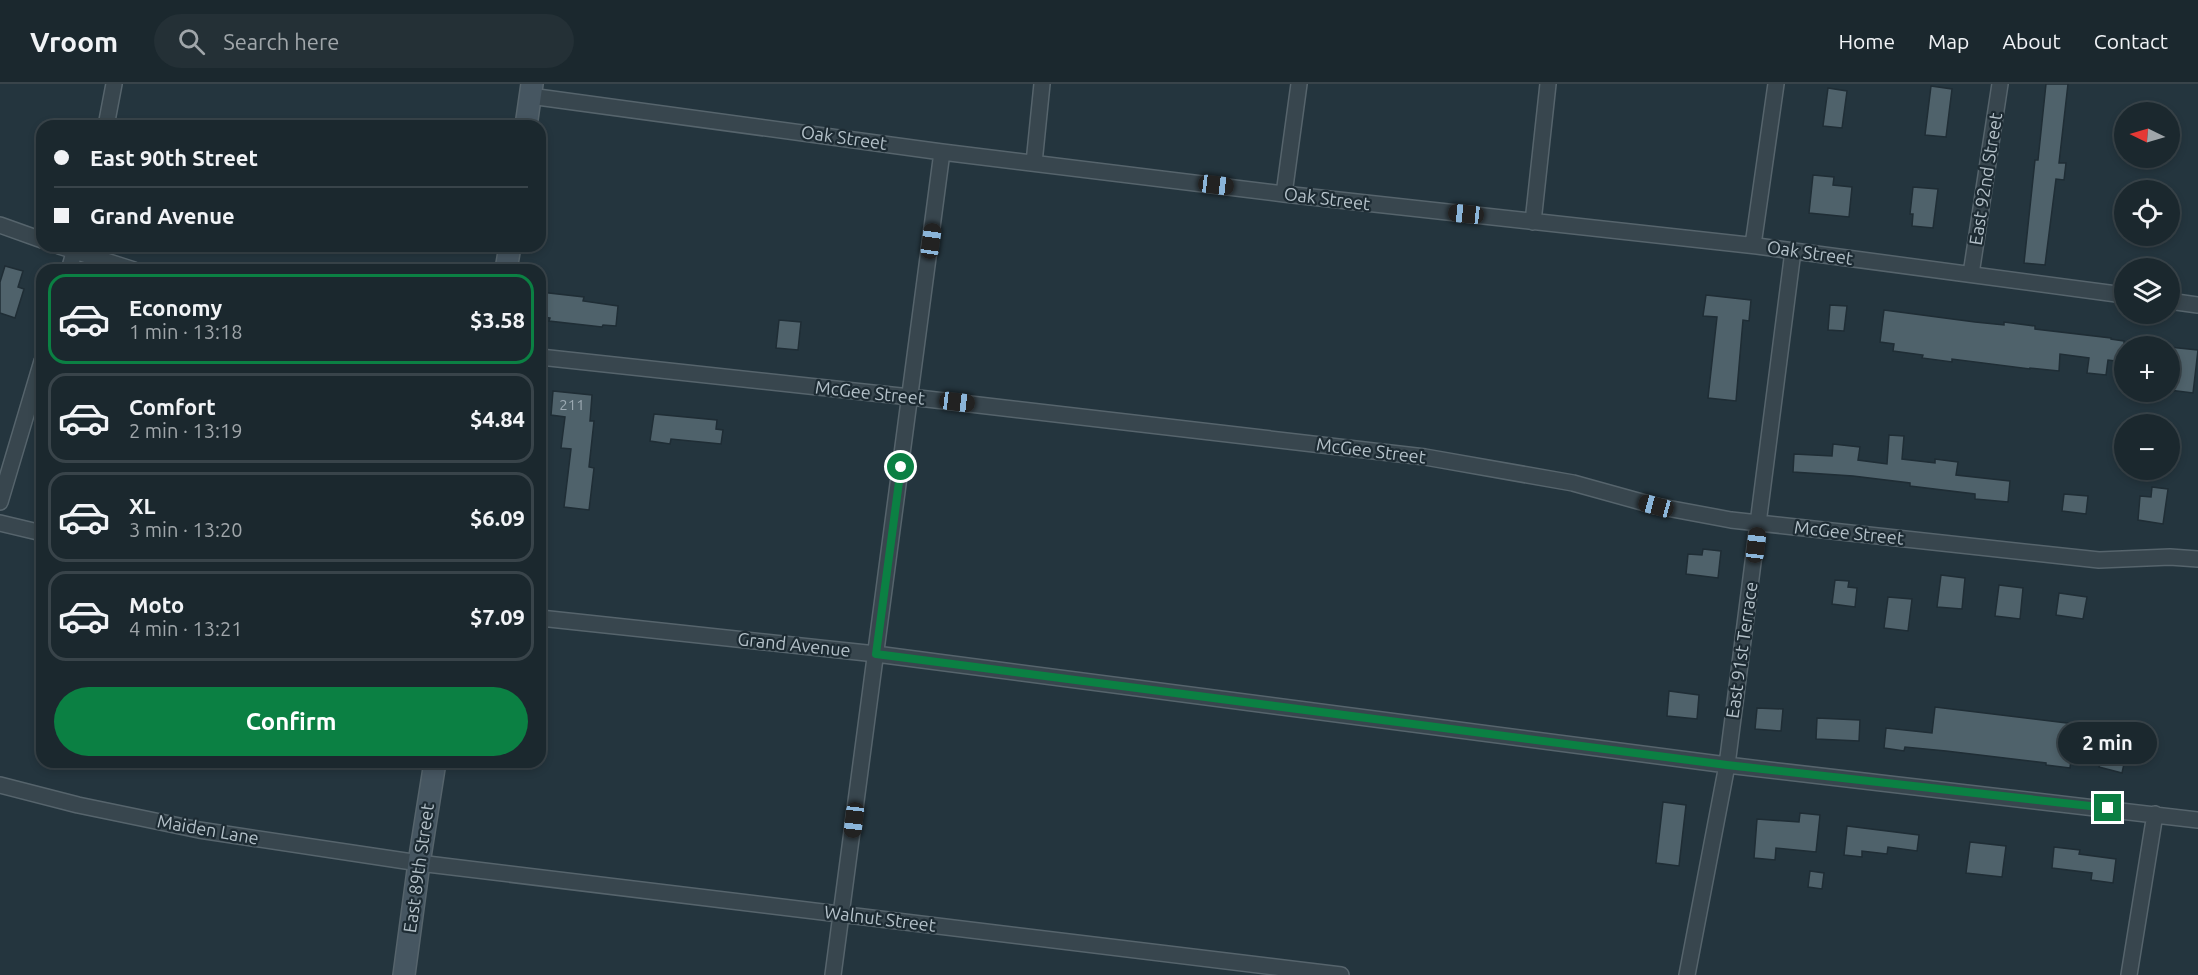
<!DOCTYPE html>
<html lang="en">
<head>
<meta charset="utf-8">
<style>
  body { margin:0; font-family:Ubuntu,sans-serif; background:#243036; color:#f1f3f6; height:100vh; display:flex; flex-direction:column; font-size:22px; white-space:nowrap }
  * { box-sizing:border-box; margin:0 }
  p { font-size:20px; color:#a0a6aa }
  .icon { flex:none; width:33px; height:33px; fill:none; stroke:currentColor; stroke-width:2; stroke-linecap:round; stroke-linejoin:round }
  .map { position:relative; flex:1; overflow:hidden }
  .sheet { position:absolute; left:36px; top:180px; width:510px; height:504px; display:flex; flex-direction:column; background:#1b282e; border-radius:18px; box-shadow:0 3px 9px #0003,0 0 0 2px #39444a }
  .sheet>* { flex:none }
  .hud { position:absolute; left:36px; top:36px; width:510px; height:132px; border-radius:18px; box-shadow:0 3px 9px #0003,0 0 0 2px #39444a; display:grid; align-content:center; height:132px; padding:0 18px; background:#1b282e }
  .needle { width:39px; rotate:275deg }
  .fabs { position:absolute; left:2114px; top:18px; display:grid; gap:12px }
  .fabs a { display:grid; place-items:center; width:66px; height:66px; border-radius:50%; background:#1b282e; box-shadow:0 3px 9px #0003,0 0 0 2px #39444a; font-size:30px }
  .end { position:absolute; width:27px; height:27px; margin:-14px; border:8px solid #0b8043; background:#fff; box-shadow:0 0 0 3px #fff }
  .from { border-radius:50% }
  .bubble { position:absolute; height:42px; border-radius:21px; background:#1b282e; box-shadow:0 3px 9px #0003,0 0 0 2px #39444a; font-size:20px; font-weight:600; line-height:42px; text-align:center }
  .car { position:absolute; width:18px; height:36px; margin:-18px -9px; border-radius:8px; box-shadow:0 0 4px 2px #0007; background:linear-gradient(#222 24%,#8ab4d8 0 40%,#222 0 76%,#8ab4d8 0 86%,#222 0) }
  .hud b { display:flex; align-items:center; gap:21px; height:57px; font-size:22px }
  .hud b+b { border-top:2px solid #39444a }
  .hud i { width:15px; height:15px; background:#f1f3f6 }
  ul { padding:10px 0 0; list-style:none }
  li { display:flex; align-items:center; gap:18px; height:90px; margin:0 12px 9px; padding:0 6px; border:3px solid #39444a; border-radius:18px }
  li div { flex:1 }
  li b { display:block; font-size:22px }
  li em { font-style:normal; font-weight:600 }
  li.current { border-color:#0b8043 }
  li>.icon { width:54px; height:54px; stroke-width:1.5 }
  .button { display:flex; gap:12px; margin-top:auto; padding:12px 18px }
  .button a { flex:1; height:69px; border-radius:36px; background:#0b8043; color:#fff; font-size:24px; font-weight:600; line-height:69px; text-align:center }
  header { display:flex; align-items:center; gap:36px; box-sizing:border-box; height:84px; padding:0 30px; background:#1b282e; border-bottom:2px solid #39444a }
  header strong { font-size:28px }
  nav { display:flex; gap:33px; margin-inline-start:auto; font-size:21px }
  .search { width:420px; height:54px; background:#243036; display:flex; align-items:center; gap:15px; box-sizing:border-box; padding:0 21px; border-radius:33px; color:#a0a6aa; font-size:22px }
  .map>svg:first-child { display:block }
</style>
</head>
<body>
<header>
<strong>Vroom</strong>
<div class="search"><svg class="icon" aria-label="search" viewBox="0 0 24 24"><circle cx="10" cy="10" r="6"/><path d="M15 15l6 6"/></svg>Search here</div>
<nav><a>Home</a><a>Map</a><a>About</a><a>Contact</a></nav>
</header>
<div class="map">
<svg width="2198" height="891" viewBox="0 0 2198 891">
  <rect width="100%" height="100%" fill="#24353e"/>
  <path fill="#4f626b" stroke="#1f2d35" stroke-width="1.5" d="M2046 0H2068L2059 79H2066L2064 96 2056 95 2045 181 2024 179 2035 76H2038Z
    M1931 2 1952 5 1946 53 1925 51Z
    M1828 4 1847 7 1842 44 1823 42Z
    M1813 91 1834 93 1833 101 1852 103 1849 133 1809 129Z
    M1913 103 1938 105 1933 144 1912 142 1913 130H1910Z
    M5 182 23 187 18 203 24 205 15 234 0 229V198Z
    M540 208 584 213 583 217 618 222 616 242 603 241 602 243 549 237 550 234 540 232Z
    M1706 211 1751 216 1749 237 1743 236 1736 317 1708 314 1717 233 1703 232Z
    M1830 221 1847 222 1844 247 1828 246Z
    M1884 226 1975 238 2004 241V238L2035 242V245L2111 254V255L2124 257V278L2108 276 2106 291 2087 289 2089 274 2060 270 2059 287 2030 284V285L1952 275V278L1922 274 1923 271 1893 267 1894 260 1880 258Z
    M779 236 801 238 798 266 776 264Z
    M2169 263 2198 266 2193 309 2169 306Z
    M553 307 592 311 590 337H594L589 383 594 384 589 426 564 423 571 365 561 364 565 333 551 331Z
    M654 330 717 336 716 345 723 346 721 360 671 355 670 360 650 357Z
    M1889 351 1904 352 1902 375 1935 379V375L1958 378 1956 391 2010 397 2008 418 1975 415V410L1910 402V399L1853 392 1793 388 1794 370 1832 372 1833 360 1860 363 1858 376 1887 380Z
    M2152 403 2168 405 2163 440 2138 436 2140 412 2151 413Z
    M2064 410 2088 412 2086 430 2062 427Z
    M1703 465 1721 467 1718 494 1686 490 1688 470 1702 471Z
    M1941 491 1965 494 1962 525 1937 523Z
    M1835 496 1849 497 1848 503 1857 504 1855 523 1832 520Z
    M1999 501 2023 504 2020 535 1995 532Z
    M2059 509 2087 513 2083 535 2056 531Z
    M1888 513 1912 515 1908 547 1884 544Z
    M1669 607 1699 611 1697 635 1667 632Z
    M1935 623 2075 640 2070 684 2046 681V679L1946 667 1905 663 1904 667 1884 664 1886 644 1932 649Z
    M1757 624 1783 625 1781 647 1755 645Z
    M1817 634 1860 636 1859 657 1816 655Z
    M2104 660 2127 666 2122 689 2099 683Z
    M1663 718 1686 721 1679 782 1656 779Z
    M1800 729 1820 731 1816 768 1776 764 1775 776 1754 774 1757 735 1799 738Z
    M1847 742 1919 751 1917 767 1888 763 1887 770 1862 767V773L1844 771Z
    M1970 758 2006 762 2002 793 1966 789Z
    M2054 763 2080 766 2079 770 2116 775 2113 799 2091 796 2092 789 2052 784Z
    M1810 787 1824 789 1822 805 1808 803Z"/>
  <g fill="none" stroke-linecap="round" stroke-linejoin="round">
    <defs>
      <path id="street" d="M530 12 942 68 1284 110 1757 162 2124 211
        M106 42 114 0
        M1034 79 1042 0
        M1284 110 1299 0
        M1533 138 1548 0
        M0 141 42 156
        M1753 161 1776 0
        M59 162 134 186
        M69 186 76 162
        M1971 190 2000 0
        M2169 217 2198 221
        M540 273 910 313 1425 373 1573 399 1656 422 1731 436 2099 476 2170 473 2198 475
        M0 418 42 277
        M0 439 42 449
        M540 534 876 570 1727 681 2198 736
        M0 701 78 721 199 746 419 779 1341 891
        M833 891 942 68
        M1687 891 1727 681 1793 167
        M2129 891 2155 730"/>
      <path id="secondary" d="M526 42 532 0
        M506 186 510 162
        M404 891 419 779 435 678"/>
    </defs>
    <use href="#street" stroke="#56646c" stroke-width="18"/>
    <use href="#secondary" stroke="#56646c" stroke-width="24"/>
    <use href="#street" stroke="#38464e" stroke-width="15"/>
    <use href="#secondary" stroke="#465661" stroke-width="21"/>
  </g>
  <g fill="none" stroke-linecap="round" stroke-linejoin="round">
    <path stroke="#0b8043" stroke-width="8" d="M901 383 876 570 1727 681 2108 724"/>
  </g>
  <g text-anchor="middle" stroke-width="4.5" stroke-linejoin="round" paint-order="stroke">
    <g font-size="15" fill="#9ba9b2">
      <text x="572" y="326">211</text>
    </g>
    <g font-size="18" fill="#b4c1c9" stroke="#1d2b33">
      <text transform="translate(844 54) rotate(8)" y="6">Oak Street</text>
      <text transform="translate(1986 95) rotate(-81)" y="6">East 92nd Street</text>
      <text transform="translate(1327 115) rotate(7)" y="6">Oak Street</text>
      <text transform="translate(1810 169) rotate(8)" y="6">Oak Street</text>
      <text transform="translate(870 309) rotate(6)" y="6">McGee Street</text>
      <text transform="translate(1371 367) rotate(7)" y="6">McGee Street</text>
      <text transform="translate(1849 449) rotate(6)" y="6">McGee Street</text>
      <text transform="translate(794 561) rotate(6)" y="6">Grand Avenue</text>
      <text transform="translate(1742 566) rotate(-82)" y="6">East 91st Terrace</text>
      <text transform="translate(208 746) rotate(10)" y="6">Maiden Lane</text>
      <text transform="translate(419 784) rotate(-82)" y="6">East 89th Street</text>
      <text transform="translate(880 835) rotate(7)" y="6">Walnut Street</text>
    </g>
  </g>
</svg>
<div class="fabs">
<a><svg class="needle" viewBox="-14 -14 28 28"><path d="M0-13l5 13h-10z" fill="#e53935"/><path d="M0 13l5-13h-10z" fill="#a0a6aa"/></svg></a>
<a><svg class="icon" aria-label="locate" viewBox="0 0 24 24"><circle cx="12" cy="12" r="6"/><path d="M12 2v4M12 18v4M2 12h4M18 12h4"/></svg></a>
<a><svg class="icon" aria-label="layers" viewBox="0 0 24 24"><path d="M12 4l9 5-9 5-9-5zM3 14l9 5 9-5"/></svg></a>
<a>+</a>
<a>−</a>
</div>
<i class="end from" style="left:901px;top:383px"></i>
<i class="end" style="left:2108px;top:724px"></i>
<div class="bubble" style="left:2058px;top:638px;width:99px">2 min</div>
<i class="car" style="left:1216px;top:101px;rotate:97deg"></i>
<i class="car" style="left:1466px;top:130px;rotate:276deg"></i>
<i class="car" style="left:931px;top:157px;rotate:8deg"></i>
<i class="car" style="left:957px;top:318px;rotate:97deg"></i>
<i class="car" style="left:1656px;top:422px;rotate:285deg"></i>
<i class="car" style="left:1756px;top:461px;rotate:7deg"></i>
<i class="car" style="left:854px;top:736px;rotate:187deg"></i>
<div class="hud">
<b><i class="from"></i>East 90th Street</b>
<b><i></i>Grand Avenue</b>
</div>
<section class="sheet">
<ul>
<li class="current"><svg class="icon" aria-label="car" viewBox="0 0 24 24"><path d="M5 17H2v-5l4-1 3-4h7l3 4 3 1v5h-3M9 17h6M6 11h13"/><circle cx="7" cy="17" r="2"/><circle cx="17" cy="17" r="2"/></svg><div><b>Economy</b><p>1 min · 13:18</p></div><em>$3.58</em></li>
<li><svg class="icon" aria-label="car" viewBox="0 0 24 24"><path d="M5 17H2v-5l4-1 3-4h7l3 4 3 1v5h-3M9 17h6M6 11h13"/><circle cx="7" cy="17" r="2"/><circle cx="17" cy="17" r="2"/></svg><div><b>Comfort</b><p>2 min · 13:19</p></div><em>$4.84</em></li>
<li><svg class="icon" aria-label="car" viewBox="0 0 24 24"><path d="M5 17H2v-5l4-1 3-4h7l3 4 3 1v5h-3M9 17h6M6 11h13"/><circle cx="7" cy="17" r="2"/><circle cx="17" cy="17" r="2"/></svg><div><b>XL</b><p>3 min · 13:20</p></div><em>$6.09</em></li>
<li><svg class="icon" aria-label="car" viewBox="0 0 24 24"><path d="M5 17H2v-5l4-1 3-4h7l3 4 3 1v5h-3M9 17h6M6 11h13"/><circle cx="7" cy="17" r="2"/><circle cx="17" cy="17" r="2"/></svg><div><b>Moto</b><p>4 min · 13:21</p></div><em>$7.09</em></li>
</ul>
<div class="button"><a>Confirm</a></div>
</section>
</div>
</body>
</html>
